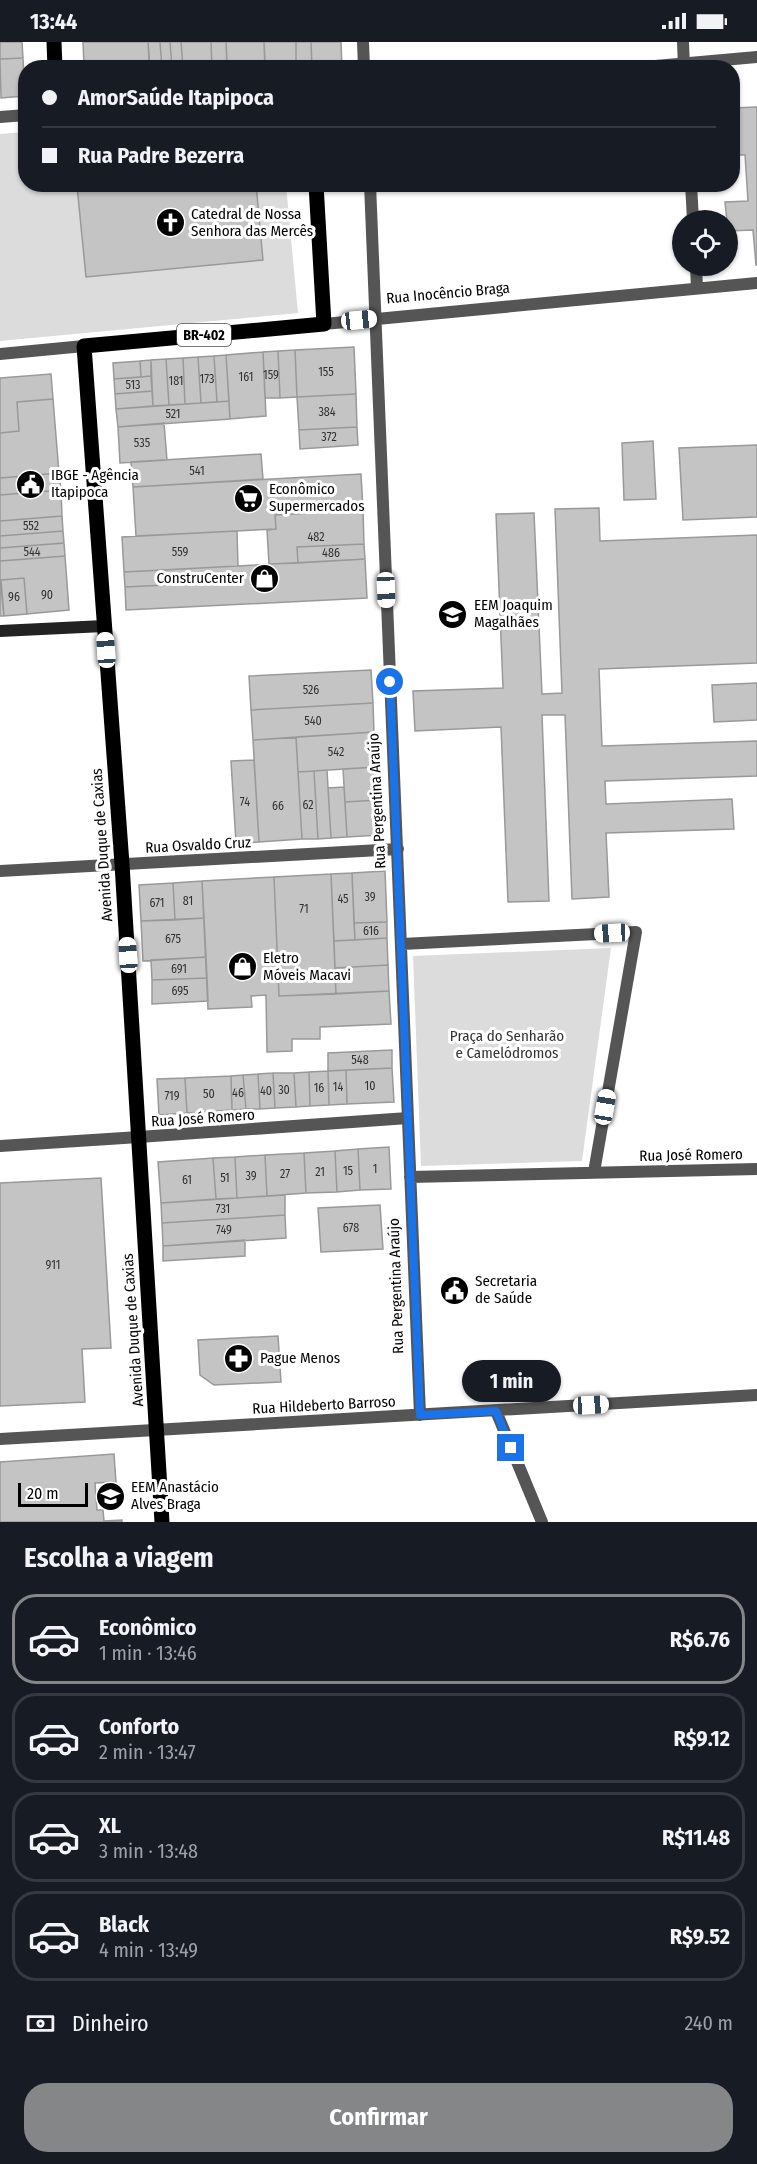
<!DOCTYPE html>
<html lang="pt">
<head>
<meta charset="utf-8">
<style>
  body { margin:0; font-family:"Fira Sans Condensed",sans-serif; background:#242831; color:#f1f3f6; height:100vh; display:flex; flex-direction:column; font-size:22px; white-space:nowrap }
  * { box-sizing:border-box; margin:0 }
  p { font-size:20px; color:#9ea1a6 }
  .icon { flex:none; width:33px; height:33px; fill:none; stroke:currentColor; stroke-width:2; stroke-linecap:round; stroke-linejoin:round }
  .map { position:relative; height:1480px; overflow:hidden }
  .details { display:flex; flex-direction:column; background:#171b24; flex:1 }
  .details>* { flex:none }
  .guide { position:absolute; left:18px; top:18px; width:722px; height:132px; border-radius:24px; box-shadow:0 2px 4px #0004; display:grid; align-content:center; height:132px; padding:0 24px; background:#171b24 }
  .controls { position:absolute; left:672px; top:168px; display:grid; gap:12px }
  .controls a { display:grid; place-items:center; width:66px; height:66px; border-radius:50%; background:#171b24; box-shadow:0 2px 4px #0004; font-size:30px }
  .scale { position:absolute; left:18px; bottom:15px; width:70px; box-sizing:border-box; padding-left:6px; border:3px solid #000; border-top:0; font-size:16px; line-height:21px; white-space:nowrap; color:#000; -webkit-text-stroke:4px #fff; paint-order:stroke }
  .end { position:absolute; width:27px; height:27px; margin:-14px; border:8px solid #1a73e8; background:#fff; box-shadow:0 0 0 3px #fff }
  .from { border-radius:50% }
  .bubble { position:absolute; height:42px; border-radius:21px; background:#171b24; box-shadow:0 2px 4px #0004; font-size:20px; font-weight:700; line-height:42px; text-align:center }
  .car { position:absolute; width:18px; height:36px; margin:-18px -9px; border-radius:8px; box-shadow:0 0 4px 2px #0007; background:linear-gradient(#fff 24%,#345 0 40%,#fff 0 76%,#345 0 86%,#fff 0) }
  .guide b { display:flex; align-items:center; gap:21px; height:57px; font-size:22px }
  .guide b+b { border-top:2px solid #363941 }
  .guide i { width:15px; height:15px; background:#f1f3f6 }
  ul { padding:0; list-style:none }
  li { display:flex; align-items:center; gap:18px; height:90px; margin:0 12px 9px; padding:0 12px; border:3px solid #363941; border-radius:24px }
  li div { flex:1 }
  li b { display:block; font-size:22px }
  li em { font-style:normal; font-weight:700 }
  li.selected { border-color:#858687 }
  li>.icon { width:54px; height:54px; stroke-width:1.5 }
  h2 { padding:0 24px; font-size:27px; line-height:72px }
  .pay { display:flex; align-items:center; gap:15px; height:66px; padding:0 24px; font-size:22px }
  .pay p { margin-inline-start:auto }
  .primary-button { display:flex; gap:12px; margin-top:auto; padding:12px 24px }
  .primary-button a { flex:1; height:69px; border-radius:24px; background:#858687; color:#fff; font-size:24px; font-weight:700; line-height:69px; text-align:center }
  .status { display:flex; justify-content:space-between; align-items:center; height:42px; padding:0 30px; background:#171b24; direction:ltr }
  .status svg { height:16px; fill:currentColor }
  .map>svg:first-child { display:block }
</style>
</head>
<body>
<div class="status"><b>13:44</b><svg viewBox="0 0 49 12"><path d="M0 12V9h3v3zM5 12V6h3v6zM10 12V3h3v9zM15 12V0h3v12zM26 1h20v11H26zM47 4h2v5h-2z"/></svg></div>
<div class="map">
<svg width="757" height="1480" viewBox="0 0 757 1480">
  <rect width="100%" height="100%" fill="#fff"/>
  <path fill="#dcdcdc" d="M25 90 26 142 94 143 86 235 263 218 256 143H286L298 271 0 299V92Z
    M611 906 582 1119 421 1124 413 914Z"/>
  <path fill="#c4c4c4" stroke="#999" stroke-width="1.5" d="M0 0H22L23 16 0 17Z
    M83 0H148L149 19 84 24Z
    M148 0H160L162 26H150Z
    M160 0H170L172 26H162Z
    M170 0H181L183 26H172Z
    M181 0H211L212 26H183Z
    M211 0H226L227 26H212Z
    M226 0H264L265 19 227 21Z
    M264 0H296V26H265Z
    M296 0H311L312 26H296Z
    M311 0H341L342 26H312Z
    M23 16 25 54 1 56 0 17Z
    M149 19 150 26H124L123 21Z
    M123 21 124 26H84V24Z
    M757 65V223H756L753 188 728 189 725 160 748 159 745 113H736L733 66Z
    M94 142H256L263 218 86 235 77 144Z
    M354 305 356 352 297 355 295 308Z
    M295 308 297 355 280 356 278 309Z
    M278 309 280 356H265L263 310Z
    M263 310 266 374 230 377 226 313Z
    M226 313 229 359 217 360 214 314Z
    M214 314 217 360 201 361 198 315Z
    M198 315 201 361 185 362 183 316Z
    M183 316 185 362 169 363 166 317Z
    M166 317 169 363 153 364 151 318Z
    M151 318V334L141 335 140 319Z
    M140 319 141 335 114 337 113 321Z
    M51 332 53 357 17 360 19 389 0 391V336Z
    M151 334 152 349 115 352 114 337Z
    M152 349 153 364 116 367 115 352Z
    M356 352 357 385 299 388 297 355Z
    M53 357 59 431 0 436V391L19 389 17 360Z
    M229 359 230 377 118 385 116 367Z
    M164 381 167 418 120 421 118 385Z
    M357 385 358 403 300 407 299 388Z
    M653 399 656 457 624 458 622 401Z
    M757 403V475L683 478 679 406Z
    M261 412 263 437 133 445 131 420Z
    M59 431 61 448 0 453V436Z
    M361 432 363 468 275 473 276 487 136 494 133 445Z
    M61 448 62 474 0 479V453Z
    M599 466 600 499 757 493V621L599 627 602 704 757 699V734L605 739 606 762 732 757 734 787 606 791 609 855 572 857 565 673H542L549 859 508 860 501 685 415 689 413 649 503 646 496 472 534 471 542 652 562 651 555 467Z
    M363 468 364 502 297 505 298 521 269 522 267 488 276 487 275 473Z
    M62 474 63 489 0 494V479Z
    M63 489 64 501 0 506V494Z
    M237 489 238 524 124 530 122 495Z
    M64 501 65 514 0 519V506Z
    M364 502 365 517 298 521 297 505Z
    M65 514 69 568 27 572 24 536 0 538V519Z
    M365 517 367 556 126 568 125 545 165 543 164 528Z
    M164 528 165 543 125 545 124 530Z
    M24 536 27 572 4 574 1 538Z
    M0 538 4 574H0Z
    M371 628 373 661 251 668 249 634Z
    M757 641V678L714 680 712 643Z
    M373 661 374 690 253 698 251 668Z
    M374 690 376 725 298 730 296 695Z
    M296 695 302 797 259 800 253 698Z
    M254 718 259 800 236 801 231 719Z
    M376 725 378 758 345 760 343 727Z
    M327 728 331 796 318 797 314 729Z
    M314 729 318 797H302L298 730Z
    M344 745 347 795 331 796 328 746Z
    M378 758 380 793 347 795 345 760Z
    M385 829 387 880 354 881 352 831Z
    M352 831 355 898 334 899 331 832Z
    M331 832 336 952 279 954 274 835Z
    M274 835 279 954 389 949 391 982 320 985V997H292V1009L267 1010 266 953 251 954 252 965 208 967 202 839Z
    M202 839 204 876 175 878 173 841Z
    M173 841 175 878 141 879 139 843Z
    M204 876 206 915 143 919 141 879Z
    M387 880V896L355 898 354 881Z
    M387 896 388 923 335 926 334 899Z
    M206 915 207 936 152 938 151 918Z
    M388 923 389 949 336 952 335 926Z
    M207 936 208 959 152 962V938Z
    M392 1008V1026L328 1029V1011Z
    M392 1026 394 1060 347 1062 346 1028Z
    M346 1028 347 1062 329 1063 328 1029Z
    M328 1029 329 1063 310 1064 309 1030Z
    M309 1030 310 1064 296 1065 294 1031Z
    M273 1031H294L296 1065 275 1066Z
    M273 1031 275 1066 260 1067 258 1032Z
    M258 1032 260 1067H246L243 1033Z
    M243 1033 246 1067 232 1068 231 1034Z
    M231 1034 232 1068 187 1071 185 1036Z
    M185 1036 187 1071 159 1073 157 1037Z
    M389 1105 391 1147 360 1148 358 1107Z
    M358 1107 360 1148 337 1150 335 1109Z
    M335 1109 337 1150 306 1151 304 1111Z
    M304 1111 306 1151 267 1154 265 1113Z
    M265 1113 267 1154 237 1156 235 1115Z
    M235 1115 237 1156 216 1157 213 1116Z
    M213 1116 216 1157 161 1161 158 1120Z
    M101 1136 111 1306 82 1307 85 1360 0 1364V1141Z
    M285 1153V1173L162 1181 161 1161Z
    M380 1163 383 1207 321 1210 318 1166Z
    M285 1173 286 1196 163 1204 162 1181Z
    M245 1198V1214L163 1219V1204Z
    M278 1294 281 1340 214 1343 200 1333 198 1298Z
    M114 1412 116 1440 95 1441 97 1468H103L104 1479 122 1478V1480H0V1420Z"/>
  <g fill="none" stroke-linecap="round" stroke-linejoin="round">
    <path stroke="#555" stroke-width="12" d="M363 0 364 26
      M683 0 684 26
      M633 26 757 15
      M370 142 420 1373
      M691 142 693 178
      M696 224 697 246
      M324 282 757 241
      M0 829 398 807
      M402 902 636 890 594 1130
      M139 1095 408 1076
      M410 1135 757 1127
      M496 1369 542 1480
      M0 1397 757 1353"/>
    <path stroke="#555" stroke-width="12" d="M0 75 26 73
      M0 312 84 304
      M0 1104 139 1095"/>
    <path stroke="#222" stroke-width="12" d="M0 589 104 584"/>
    <path stroke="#000" stroke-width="15" d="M54 0 55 26
      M162 1480 122 822 84 304 324 282 316 142"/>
  </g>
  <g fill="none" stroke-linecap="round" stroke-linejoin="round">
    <path stroke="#1a73e8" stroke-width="8" d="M390 640 420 1373 496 1369 511 1406"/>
  </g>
  <defs>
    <symbol id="church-disc" viewBox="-11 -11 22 22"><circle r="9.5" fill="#000" stroke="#fff"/><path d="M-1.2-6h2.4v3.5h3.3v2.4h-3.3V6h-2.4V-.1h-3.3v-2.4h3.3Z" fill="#fff"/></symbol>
    <symbol id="civic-disc" viewBox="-11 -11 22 22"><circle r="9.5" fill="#000" stroke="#fff"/><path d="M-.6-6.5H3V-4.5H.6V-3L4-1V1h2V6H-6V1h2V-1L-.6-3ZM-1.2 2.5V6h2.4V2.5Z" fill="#fff"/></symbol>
    <symbol id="supermarket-disc" viewBox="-11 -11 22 22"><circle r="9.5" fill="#000" stroke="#fff"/><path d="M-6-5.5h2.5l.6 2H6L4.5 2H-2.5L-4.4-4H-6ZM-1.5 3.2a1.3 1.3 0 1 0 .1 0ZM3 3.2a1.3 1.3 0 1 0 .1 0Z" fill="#fff"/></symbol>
    <symbol id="shop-disc" viewBox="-11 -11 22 22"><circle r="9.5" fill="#000" stroke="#fff"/><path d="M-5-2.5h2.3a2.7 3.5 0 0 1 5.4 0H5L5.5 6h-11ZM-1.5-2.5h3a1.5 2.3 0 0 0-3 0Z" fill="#fff"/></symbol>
    <symbol id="school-disc" viewBox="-11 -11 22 22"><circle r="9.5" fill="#000" stroke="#fff"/><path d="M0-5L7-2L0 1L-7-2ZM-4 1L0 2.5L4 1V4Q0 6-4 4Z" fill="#fff"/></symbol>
    <symbol id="pharmacy-disc" viewBox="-11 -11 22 22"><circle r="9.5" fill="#000" stroke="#fff"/><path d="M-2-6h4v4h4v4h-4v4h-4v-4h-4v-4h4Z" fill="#fff"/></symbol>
  </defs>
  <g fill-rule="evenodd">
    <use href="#church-disc" x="154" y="164" width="33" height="33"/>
    <use href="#civic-disc" x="14" y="426" width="33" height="33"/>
    <use href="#supermarket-disc" x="232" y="440" width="33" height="33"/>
    <use href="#shop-disc" x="248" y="520" width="33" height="33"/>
    <use href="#school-disc" x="436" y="556" width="33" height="33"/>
    <use href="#shop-disc" x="226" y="908" width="33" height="33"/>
    <use href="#civic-disc" x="438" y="1232" width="33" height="33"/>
    <use href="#pharmacy-disc" x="222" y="1300" width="33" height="33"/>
    <use href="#school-disc" x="94" y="1438" width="33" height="33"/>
  </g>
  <g text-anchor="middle" stroke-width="6" stroke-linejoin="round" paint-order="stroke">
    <g font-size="12" fill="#313131">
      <text x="326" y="334">155</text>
      <text x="271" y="337">159</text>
      <text x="246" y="339">161</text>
      <text x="207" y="341">173</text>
      <text x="176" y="343">181</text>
      <text x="133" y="347">513</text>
      <text x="327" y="374">384</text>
      <text x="173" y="376">521</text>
      <text x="329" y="399">372</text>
      <text x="142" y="405">535</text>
      <text x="197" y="433">541</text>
      <text x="31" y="488">552</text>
      <text x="316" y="499">482</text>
      <text x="32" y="514">544</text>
      <text x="180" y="514">559</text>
      <text x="331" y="515">486</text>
      <text x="47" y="557">90</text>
      <text x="14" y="559">96</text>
      <text x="311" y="652">526</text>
      <text x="313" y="683">540</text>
      <text x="336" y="714">542</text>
      <text x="245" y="764">74</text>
      <text x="308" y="767">62</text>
      <text x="278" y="768">66</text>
      <text x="370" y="859">39</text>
      <text x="343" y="861">45</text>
      <text x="188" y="863">81</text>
      <text x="157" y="865">671</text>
      <text x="304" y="871">71</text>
      <text x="371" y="893">616</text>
      <text x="173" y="901">675</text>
      <text x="179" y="931">691</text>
      <text x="180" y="953">695</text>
      <text x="360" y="1022">548</text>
      <text x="370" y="1048">10</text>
      <text x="338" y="1049">14</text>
      <text x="319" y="1050">16</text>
      <text x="284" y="1052">30</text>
      <text x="266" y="1053">40</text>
      <text x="238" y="1055">46</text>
      <text x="209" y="1056">50</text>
      <text x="172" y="1058">719</text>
      <text x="375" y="1131">1</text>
      <text x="348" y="1133">15</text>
      <text x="320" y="1134">21</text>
      <text x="285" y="1136">27</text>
      <text x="251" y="1138">39</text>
      <text x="225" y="1140">51</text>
      <text x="187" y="1142">61</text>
      <text x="223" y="1171">731</text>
      <text x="351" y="1190">678</text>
      <text x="224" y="1192">749</text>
      <text x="53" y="1227">911</text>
    </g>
    <rect fill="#fff" stroke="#4c4c4c" stroke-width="1.5" x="177" y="282" width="54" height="22" rx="4.5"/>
    <g font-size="14" font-weight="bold" fill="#000">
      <text x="204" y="298">BR-402</text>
    </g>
    <g font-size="15" fill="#000" stroke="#fff" text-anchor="start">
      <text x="191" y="177">Catedral de Nossa<tspan x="191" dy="17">Senhora das Mercês</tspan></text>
      <text x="51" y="438">IBGE - Agência<tspan x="51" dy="17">Itapipoca</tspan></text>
      <text x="269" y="452">Econômico<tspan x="269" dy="17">Supermercados</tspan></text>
      <text x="244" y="541" text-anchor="end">ConstruCenter</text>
      <text x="474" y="568">EEM Joaquim<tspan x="474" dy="17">Magalhães</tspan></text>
      <text x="263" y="921">Eletro<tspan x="263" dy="17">Móveis Macavi</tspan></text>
      <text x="475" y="1244">Secretaria<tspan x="475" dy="17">de Saúde</tspan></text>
      <text x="260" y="1321">Pague Menos</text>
      <text x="131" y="1450">EEM Anastácio<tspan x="131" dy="17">Alves Braga</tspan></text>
    </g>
    <g font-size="15" fill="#000" stroke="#fff">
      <text transform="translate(448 251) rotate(-5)" y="5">Rua Inocêncio Braga</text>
      <text transform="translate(377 759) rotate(-93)" y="5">Rua Pergentina Araújo</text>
      <text transform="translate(102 803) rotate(-94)" y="5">Avenida Duque de Caxias</text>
      <text transform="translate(198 803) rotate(-3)" y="5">Rua Osvaldo Cruz</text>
      <text transform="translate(203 1076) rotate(-4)" y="5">Rua José Romero</text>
      <text transform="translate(691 1113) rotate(-1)" y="5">Rua José Romero</text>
      <text transform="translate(396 1244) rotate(-92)" y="5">Rua Pergentina Araújo</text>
      <text transform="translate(133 1288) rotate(-94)" y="5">Avenida Duque de Caxias</text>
      <text transform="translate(324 1363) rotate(-3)" y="5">Rua Hildeberto Barroso</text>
    </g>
    <g font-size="15" fill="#333" stroke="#fff">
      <text x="507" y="999">Praça do Senharão<tspan x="507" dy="17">e Camelódromos</tspan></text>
    </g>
  </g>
</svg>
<div class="controls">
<a><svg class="icon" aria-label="locate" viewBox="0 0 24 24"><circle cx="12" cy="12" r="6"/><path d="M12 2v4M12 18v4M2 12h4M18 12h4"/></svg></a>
</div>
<div class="scale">20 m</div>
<i class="end from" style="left:390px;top:640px"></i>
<i class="end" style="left:511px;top:1406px"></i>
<div class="bubble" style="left:462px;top:1318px;width:99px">1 min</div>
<i class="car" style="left:359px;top:278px;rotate:84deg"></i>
<i class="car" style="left:386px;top:548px;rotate:178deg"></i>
<i class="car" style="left:106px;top:608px;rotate:356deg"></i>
<i class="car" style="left:612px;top:891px;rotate:267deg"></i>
<i class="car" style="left:128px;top:913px;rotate:356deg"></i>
<i class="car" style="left:605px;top:1065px;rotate:10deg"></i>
<i class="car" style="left:591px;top:1363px;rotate:87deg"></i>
<div class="guide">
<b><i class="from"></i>AmorSaúde Itapipoca</b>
<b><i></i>Rua Padre Bezerra</b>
</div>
</div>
<section class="details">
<h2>Escolha a viagem</h2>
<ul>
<li class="selected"><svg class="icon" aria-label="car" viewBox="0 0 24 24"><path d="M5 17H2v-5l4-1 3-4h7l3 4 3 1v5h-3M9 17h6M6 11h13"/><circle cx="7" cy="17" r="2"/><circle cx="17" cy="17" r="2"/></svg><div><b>Econômico</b><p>1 min · 13:46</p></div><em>R$6.76</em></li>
<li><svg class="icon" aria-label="car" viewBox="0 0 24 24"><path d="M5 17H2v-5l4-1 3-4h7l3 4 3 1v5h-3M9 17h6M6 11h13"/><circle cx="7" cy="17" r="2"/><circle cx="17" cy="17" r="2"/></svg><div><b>Conforto</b><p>2 min · 13:47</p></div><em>R$9.12</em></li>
<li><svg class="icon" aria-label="car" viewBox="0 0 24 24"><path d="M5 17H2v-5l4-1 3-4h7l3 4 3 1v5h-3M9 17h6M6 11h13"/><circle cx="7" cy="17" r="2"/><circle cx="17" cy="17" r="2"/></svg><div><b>XL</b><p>3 min · 13:48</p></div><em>R$11.48</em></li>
<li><svg class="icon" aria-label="car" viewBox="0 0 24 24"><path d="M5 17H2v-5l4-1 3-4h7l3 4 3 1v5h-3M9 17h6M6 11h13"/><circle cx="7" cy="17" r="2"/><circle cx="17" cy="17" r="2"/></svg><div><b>Black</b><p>4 min · 13:49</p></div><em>R$9.52</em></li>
</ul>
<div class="pay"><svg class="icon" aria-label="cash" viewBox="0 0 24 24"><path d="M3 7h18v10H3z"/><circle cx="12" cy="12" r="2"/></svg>Dinheiro<p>240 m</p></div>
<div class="primary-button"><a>Confirmar</a></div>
</section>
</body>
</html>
